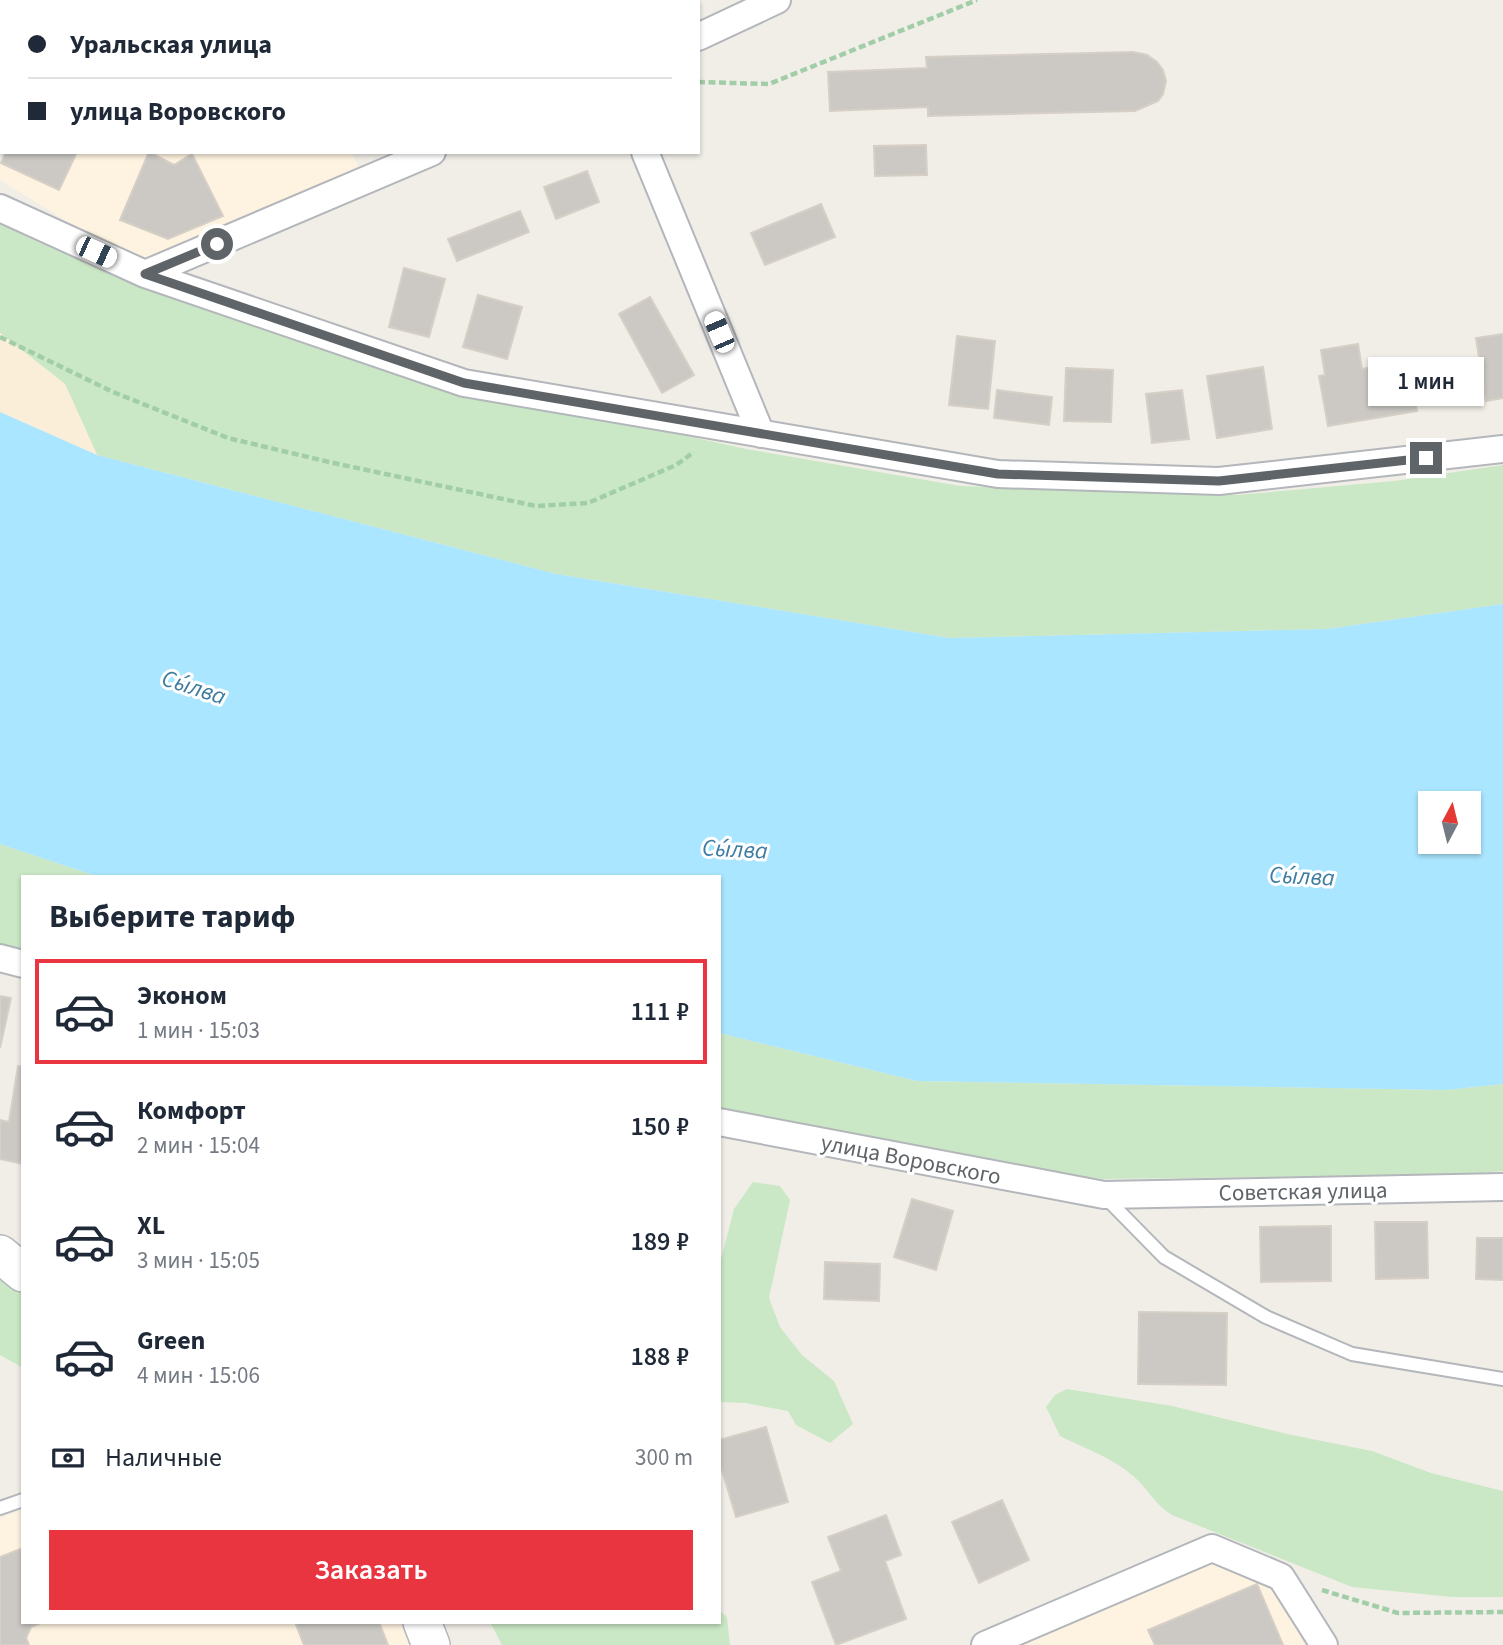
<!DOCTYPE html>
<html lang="ru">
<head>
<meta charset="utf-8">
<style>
  body { margin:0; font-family:"Source Sans 3",sans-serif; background:#f2f2f3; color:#1f2937; height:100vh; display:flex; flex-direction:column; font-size:26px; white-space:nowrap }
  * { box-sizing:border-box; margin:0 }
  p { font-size:23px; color:#747a83 }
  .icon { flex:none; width:38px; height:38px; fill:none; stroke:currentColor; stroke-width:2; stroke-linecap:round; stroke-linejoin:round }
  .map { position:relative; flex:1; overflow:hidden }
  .drawer { position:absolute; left:21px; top:875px; width:700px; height:749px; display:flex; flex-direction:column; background:#fff; border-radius:0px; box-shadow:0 2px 5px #0004 }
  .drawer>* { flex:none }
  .guide { position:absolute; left:0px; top:0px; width:700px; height:154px; box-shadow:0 2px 5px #0004; display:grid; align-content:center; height:154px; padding:0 28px; background:#fff }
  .needle { width:46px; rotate:7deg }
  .tools { position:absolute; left:1418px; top:791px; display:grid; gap:14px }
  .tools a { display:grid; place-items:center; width:63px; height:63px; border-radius:0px; background:#fff; box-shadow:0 2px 5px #0004; font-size:35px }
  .end { position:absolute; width:32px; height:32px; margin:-16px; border:9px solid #5f6468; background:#fff; box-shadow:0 0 0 4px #fff }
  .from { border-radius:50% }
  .bubble { position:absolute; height:49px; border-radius:0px; background:#fff; box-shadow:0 2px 5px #0004; font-size:23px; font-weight:600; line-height:49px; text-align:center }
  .car { position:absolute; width:21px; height:42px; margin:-21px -10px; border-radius:9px; box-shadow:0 0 5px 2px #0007; background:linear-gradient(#fff 24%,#345 0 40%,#fff 0 76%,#345 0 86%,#fff 0) }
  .guide b { display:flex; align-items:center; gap:24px; height:66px; font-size:26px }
  .guide b+b { border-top:2px solid #e0e1e3 }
  .guide i { width:18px; height:18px; background:#1f2937 }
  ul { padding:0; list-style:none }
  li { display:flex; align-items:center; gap:21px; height:105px; margin:0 14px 10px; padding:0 14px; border:4px solid transparent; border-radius:0px }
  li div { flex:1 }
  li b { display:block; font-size:26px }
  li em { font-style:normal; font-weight:600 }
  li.on { border-color:#e93540 }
  li>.icon { width:63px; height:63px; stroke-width:1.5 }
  h2 { padding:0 28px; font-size:32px; line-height:84px }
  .pay { display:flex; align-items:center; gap:18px; height:77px; padding:0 28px; font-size:26px }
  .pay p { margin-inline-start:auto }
  .action { display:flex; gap:14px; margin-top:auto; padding:14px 28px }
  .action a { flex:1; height:80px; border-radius:0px; background:#e93540; color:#fff; font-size:28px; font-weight:600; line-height:80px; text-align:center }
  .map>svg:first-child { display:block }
</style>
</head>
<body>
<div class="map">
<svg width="1503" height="1645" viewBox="0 0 1503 1645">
  <rect width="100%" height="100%" fill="#f1eee8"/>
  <path fill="#fef3e0" d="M6 152H351L362 174 145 269 0 180V164Z
    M23 1509V1622H400L409 1645H0V1518Z
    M1214 1556 1277 1583 1304 1645H1007Z"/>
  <path fill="#cae8c5" d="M0 208 59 249 191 305 454 393 597 416 746 449 960 486 1237 495 1394 481 1503 465V604L1327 629 950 638 556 574 97 455 65 384 0 333Z
    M0 844 99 877H23V952L0 947Z
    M719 1033 917 1081 1446 1090 1503 1084V1171L1457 1175 1102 1179 1012 1169 719 1107Z
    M753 1182 780 1186 790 1200 769 1298 780 1327 802 1355 834 1381 853 1424 830 1443 796 1425 788 1411 745 1403 719 1402V1267L734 1209Z
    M0 1271 23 1290V1368L0 1355Z
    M1067 1389 1172 1406 1292 1435 1372 1451 1431 1473 1503 1491V1597H1452L1352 1587 1172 1515C1153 1503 1149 1489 1133 1476 1113 1458 1084 1448 1060 1436L1046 1407 1055 1395Z
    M719 1610 727 1617 730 1645H502L490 1622H719Z"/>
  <path fill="#fbeed9" d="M0 333 65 384 97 455 0 412Z"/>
  <path fill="#aae6ff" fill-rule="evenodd" d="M0 412 97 455 556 574 950 638 1327 629 1503 604V1084L1446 1090 917 1081 719 1033V877H99L0 844ZM1430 803H1468V842H1430Z"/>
  <path fill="#ccc9c5" stroke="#d6cfc6" stroke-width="2" d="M218 0H271L272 2H219Z
    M2 10V59L0 60V11Z
    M1133 52 1147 55 1157 62 1163 70 1166 81 1163 94 1158 101 1135 111 928 116V107L830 111 828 72 927 68 926 57Z
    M926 145 927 175 875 176 874 146Z
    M6 152H77L59 190 1 163Z
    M149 152 174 165 192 154 223 216 168 239 120 220Z
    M587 171 599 202 556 219 544 187Z
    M821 204 835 237 765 265 751 233Z
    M520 211 529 232 457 261 448 239Z
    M404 268 445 279 429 337 389 327Z
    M478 295 522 307 507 359 463 347Z
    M650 297 694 375 662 393 619 314Z
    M1503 334V398L1486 401 1476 338Z
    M957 336 995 341 988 409 949 405Z
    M1358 344 1362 369 1409 361 1417 411 1328 426 1319 376 1325 375 1321 350Z
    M1263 367 1272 429 1217 438 1207 376Z
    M1066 368 1113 370 1111 422 1064 421Z
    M997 390 1052 397 1049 425 994 418Z
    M1182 390 1189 439 1152 443 1146 394Z
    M0 996 11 998 0 1048Z
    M18 1066 23 1067V1164L0 1159V1120L9 1122Z
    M912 1199 953 1211 936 1270 894 1257Z
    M1375 1222H1427L1428 1278 1376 1279Z
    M1331 1226V1281L1261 1282 1260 1227Z
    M1477 1238H1503V1280L1476 1279Z
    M825 1262 880 1264 879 1301 824 1299Z
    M1139 1312 1227 1313 1226 1385 1138 1384Z
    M766 1427 788 1502 736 1517 719 1460V1440Z
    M1002 1500 1029 1560 979 1583 952 1522Z
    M886 1515 901 1555 885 1561 906 1619 836 1645 812 1582 841 1571 828 1537Z
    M23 1548V1622H43L31 1627 26 1638 29 1645H0V1557Z
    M1257 1584 1283 1645H1155L1148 1630Z
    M295 1622H379L388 1645H304Z"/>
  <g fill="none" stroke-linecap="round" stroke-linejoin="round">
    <defs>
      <path id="lane" d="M1106 1198 1164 1257 1266 1317 1352 1354 1503 1379
        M0 1508 23 1500"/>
      <path id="street" d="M578 0 579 2
        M698 37 777 0
        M645 152 761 434
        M0 208 145 274 464 383 998 474 1219 481 1503 449
        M145 274 432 152
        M0 958 23 964
        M719 1122 1104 1195 1503 1187
        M985 1645 1212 1548 1281 1577 1324 1645"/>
      <path id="secondary" d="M0 1254 23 1273
        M422 1622 431 1645"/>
    </defs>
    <use href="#lane" stroke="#b3b6ba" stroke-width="16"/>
    <use href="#street" stroke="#b3b6ba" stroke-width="30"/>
    <use href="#secondary" stroke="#b4b8bc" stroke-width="40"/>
    <path stroke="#a1cea7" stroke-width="4.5" stroke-dasharray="7 3.5" stroke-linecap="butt" d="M698 82 769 84 977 0
      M0 337 113 392 228 438 329 462 536 506 588 503 676 465 694 452
      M1322 1590 1398 1613 1503 1612"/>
    <use href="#lane" stroke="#fff" stroke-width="12"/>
    <use href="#street" stroke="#fff" stroke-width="26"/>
    <use href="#secondary" stroke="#fff" stroke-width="37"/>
  </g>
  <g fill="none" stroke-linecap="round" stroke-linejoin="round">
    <path stroke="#5f6468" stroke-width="9" d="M217 244 145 274 464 383 998 474 1219 481 1426 458"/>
  </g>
  <g text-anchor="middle" stroke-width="6" stroke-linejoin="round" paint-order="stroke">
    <g font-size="23" fill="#5f6468" stroke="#fff">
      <text transform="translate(911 1159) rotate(11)" y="8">улица Воровского</text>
      <text transform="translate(1303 1191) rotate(-1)" y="8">Советская улица</text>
    </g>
    <g font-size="24" font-style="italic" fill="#3f7ca1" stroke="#fff">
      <text transform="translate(194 687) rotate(18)" y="8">Сы́лва</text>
      <text transform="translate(735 849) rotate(3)" y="8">Сы́лва</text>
      <text transform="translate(1302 876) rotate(3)" y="8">Сы́лва</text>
    </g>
  </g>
</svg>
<div class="tools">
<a><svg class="needle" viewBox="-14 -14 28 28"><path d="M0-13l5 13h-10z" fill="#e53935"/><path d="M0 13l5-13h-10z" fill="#747a83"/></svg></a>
</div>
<i class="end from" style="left:217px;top:244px"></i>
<i class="end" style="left:1426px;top:458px"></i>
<div class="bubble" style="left:1368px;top:357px;width:116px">1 мин</div>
<i class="car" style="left:96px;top:252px;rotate:115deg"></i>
<i class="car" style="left:719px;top:332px;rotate:337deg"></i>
<div class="guide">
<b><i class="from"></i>Уральская улица</b>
<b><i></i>улица Воровского</b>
</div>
<section class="drawer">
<h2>Выберите тариф</h2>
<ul>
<li class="on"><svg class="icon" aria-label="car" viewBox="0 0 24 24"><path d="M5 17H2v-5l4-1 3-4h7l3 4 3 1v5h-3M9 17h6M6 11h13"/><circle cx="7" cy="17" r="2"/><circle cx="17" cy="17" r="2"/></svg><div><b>Эконом</b><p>1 мин · 15:03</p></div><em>111 ₽</em></li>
<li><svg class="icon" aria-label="car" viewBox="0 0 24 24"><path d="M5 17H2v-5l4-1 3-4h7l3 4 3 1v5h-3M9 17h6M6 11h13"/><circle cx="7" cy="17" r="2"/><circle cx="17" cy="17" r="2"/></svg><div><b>Комфорт</b><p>2 мин · 15:04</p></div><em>150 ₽</em></li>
<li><svg class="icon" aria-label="car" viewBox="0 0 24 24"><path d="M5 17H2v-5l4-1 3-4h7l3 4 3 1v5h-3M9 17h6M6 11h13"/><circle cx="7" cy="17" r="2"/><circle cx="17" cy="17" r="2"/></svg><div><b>XL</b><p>3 мин · 15:05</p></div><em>189 ₽</em></li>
<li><svg class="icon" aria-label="car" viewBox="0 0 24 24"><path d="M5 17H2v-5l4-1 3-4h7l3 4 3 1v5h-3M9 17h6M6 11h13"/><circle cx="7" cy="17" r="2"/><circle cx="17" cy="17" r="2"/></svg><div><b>Green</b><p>4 мин · 15:06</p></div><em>188 ₽</em></li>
</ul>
<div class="pay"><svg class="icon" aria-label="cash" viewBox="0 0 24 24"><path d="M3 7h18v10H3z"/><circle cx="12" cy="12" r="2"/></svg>Наличные<p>300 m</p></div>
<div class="action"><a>Заказать</a></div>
</section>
</div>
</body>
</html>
